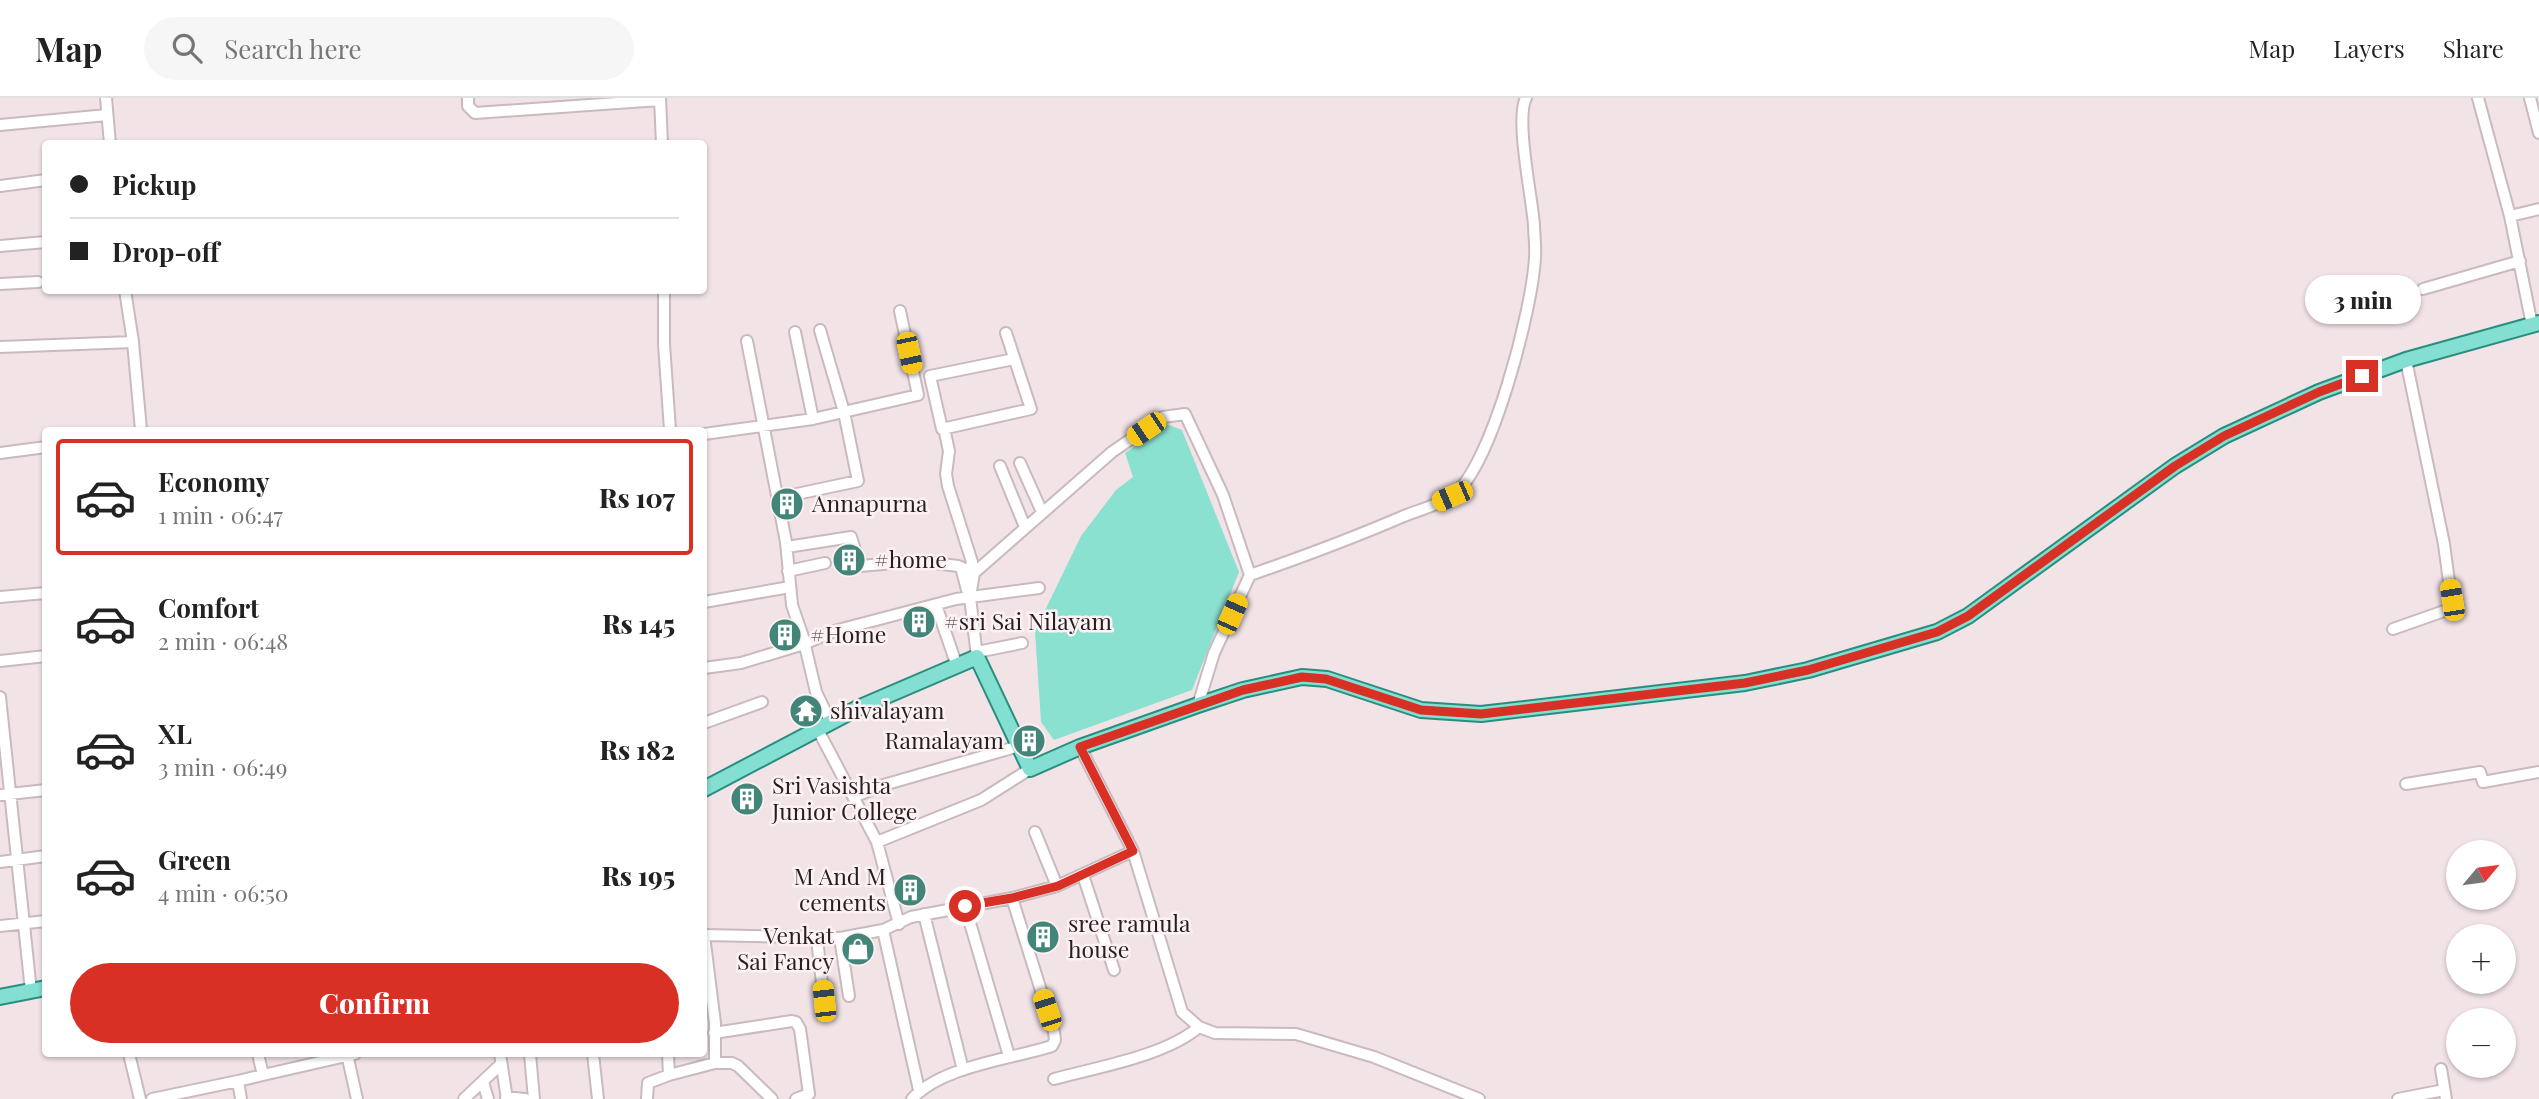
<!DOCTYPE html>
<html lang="en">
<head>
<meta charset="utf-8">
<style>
  body { margin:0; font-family:"Playfair Display",serif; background:#f6f6f6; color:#222; height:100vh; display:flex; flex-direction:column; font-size:26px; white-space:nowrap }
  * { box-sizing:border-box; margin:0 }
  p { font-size:23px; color:#767676 }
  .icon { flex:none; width:38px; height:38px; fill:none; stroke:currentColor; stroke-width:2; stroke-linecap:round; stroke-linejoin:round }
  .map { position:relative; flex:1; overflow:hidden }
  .panel { position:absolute; left:42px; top:329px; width:665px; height:630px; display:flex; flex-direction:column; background:#fff; border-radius:7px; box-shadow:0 2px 5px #0004 }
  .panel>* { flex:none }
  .top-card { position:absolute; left:42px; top:42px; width:665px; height:154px; border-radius:7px; box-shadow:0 2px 5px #0004; display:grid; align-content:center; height:154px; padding:0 28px; background:#fff }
  .needle { width:46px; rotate:61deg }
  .controls { position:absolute; left:2446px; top:742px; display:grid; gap:14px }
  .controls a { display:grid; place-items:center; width:70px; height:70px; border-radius:50%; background:#fff; box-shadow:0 2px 5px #0004; font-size:35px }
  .end { position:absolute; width:32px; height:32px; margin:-16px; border:9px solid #d93025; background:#fff; box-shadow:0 0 0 4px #fff }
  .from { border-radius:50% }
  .bubble { position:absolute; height:49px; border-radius:24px; background:#fff; box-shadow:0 2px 5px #0004; font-size:23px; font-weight:800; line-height:49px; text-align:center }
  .car { position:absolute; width:21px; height:42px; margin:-21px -10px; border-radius:9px; box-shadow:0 0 5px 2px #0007; background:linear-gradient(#f5c518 24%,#345 0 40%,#f5c518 0 76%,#345 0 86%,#f5c518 0) }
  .top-card b { display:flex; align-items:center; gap:24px; height:66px; font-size:26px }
  .top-card b+b { border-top:2px solid #e0e0e0 }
  .top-card i { width:18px; height:18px; background:#222 }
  ul { padding:12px 0 0; list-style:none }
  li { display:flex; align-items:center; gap:21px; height:116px; margin:0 14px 10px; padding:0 14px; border:4px solid transparent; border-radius:7px }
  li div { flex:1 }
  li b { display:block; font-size:26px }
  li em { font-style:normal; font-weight:800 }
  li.current { border-color:#d93025 }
  li>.icon { width:63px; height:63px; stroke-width:1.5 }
  .primary-button { display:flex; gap:14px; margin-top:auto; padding:14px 28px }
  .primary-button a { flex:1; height:80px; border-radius:42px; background:#d93025; color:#fff; font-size:28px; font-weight:800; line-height:80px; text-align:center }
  header { display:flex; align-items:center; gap:42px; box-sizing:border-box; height:98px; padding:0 35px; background:#fff; border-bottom:2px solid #e0e0e0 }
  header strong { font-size:33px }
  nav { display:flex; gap:38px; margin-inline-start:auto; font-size:24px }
  .search { width:490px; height:63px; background:#f6f6f6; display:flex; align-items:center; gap:18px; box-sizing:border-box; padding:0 24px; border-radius:38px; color:#767676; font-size:26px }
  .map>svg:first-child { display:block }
</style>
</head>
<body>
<header>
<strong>Map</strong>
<div class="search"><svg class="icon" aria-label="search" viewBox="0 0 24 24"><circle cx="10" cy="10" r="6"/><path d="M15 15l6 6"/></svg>Search here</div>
<nav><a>Map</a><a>Layers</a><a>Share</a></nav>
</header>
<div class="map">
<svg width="2539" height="1001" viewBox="0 0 2539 1001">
  <rect width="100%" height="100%" fill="#f2e3e7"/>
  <path fill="#8be1d0" d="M1166 326 1182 332 1239 474 1192 592 1054 642 1041 624 1035 533 1081 438 1116 392 1133 379 1125 355Z"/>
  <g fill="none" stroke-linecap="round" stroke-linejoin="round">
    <defs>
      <path id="minor" d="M106 0 110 46
        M468 0V8L475 15 660 2
        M660 0 662 46
        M2478 0 2510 118 2532 227
        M2530 0 2539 35
        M0 27 107 17
        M0 88 46 82
        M2510 118 2539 111
        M0 148 46 144
        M0 186 38 184
        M2423 191 2520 163
        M125 192 133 244
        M664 192V246L670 332
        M795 234 813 321
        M1006 235 1031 311 942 331 930 278 1014 261
        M747 243 786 444 792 507 803 539 816 594 831 625
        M0 249 133 244 141 332
        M944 330 949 353 946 376 948 388 972 464 970 473
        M704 336 813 321 918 297 900 213
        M0 355 46 349
        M1020 365 1042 414
        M1000 368 1025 429
        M778 400 858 383 844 314 820 232
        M787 449 851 439 860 468 918 463 958 468 974 475
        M961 469 967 492 971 493
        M788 473 825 465
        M1250 477C1302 459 1353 440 1404 418 1419 412 1439 407 1453 397 1492 369 1533 208 1535 159 1536 148 1534 137 1534 127 1532 99 1515 21 1526 0
        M0 499 46 495
        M704 504 790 489
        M936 507 957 568
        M2393 531 2447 512 2452 509V506L2444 446 2406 262
        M977 554 1022 545
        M977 559 970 499 974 475 1112 354 1163 319 1185 316 1223 397 1250 477 1214 555 1198 607
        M0 563 46 558
        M704 570 741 565 804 546 834 533 956 501 1039 490
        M0 599 31 893
        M704 625 762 604
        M818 632 877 744 899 826
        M1080 649 1133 753 1182 914 1199 929 1215 935 1296 936 1374 959 1479 1001
        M2406 686 2480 674 2483 684 2539 674
        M0 697 46 692
        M854 699 880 688 1019 648
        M1035 734 1057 788
        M877 744 981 702 1030 671
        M0 764 46 758
        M1083 777 1114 872
        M965 808 1009 958
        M924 816 963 972
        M0 828 46 823
        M883 832 919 992
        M704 837 840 840 883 832 911 819 1012 800 1057 788 1133 753
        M704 837 715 925V965H732L738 968 772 1001
        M840 840 849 898
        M817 841 824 903
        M714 935 792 923 796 924 800 931 809 996 796 1001
        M129 956 140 1001
        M347 956 357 1001
        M500 956 507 1001
        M530 956 534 1001
        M593 956 598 1001
        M2441 971 2446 1001
        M263 977 355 956
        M669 977 715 965
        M1054 981C1098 969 1165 958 1199 929
        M483 984 488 1001
        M506 999 525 1001
        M152 1001 238 983
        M241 1001 238 983 263 977 258 956
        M464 1001 501 966
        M647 1001 648 985 669 977 668 956
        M912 1001C941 968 1012 961 1052 948L1055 942 1054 934 1012 800
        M2398 1001 2444 992"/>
      <path id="major" d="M704 691 858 610 977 559 1030 671 1080 649 1198 607 1243 592 1302 579 1327 581 1421 612 1481 616 1745 585 1808 572 1937 534 1968 518 2175 368 2224 338 2319 294 2406 262 2539 225
        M0 899 46 890"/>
    </defs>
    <use href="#minor" stroke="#c9babe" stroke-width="14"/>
    <use href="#major" stroke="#2a8e7f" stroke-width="18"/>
    <use href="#minor" stroke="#fff" stroke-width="10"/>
    <use href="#major" stroke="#82dfd1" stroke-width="14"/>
  </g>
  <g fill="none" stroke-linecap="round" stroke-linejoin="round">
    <path stroke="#d93025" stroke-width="9" d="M965 808 1012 800 1058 788 1133 753 1080 649 1243 592 1302 579 1326 581 1421 612 1481 616 1745 585 1808 572 1937 534 1968 518 2175 368 2224 338 2319 294 2362 278"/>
  </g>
  <defs>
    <symbol id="building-disc" viewBox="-11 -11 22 22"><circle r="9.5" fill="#438679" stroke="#fdf1f4"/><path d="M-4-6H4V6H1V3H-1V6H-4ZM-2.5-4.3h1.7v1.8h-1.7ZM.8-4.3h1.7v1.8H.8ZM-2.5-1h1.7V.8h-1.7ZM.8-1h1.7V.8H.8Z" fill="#fff"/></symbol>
    <symbol id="temple-disc" viewBox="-11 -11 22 22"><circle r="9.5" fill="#438679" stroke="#fdf1f4"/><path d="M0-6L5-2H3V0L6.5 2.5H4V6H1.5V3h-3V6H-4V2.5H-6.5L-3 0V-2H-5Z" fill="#fff"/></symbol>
    <symbol id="shop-disc" viewBox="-11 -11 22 22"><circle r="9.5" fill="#438679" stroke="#fdf1f4"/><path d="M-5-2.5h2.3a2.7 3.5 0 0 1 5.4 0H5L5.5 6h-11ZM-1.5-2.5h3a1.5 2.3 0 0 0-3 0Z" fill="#fff"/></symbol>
  </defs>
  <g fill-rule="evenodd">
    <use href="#building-disc" x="768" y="387" width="38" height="38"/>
    <use href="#building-disc" x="830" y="443" width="38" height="38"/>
    <use href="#building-disc" x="900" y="505" width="38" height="38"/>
    <use href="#building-disc" x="766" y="518" width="38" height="38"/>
    <use href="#temple-disc" x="787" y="594" width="38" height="38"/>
    <use href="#building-disc" x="1010" y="624" width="38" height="38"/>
    <use href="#building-disc" x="728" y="682" width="38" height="38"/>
    <use href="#building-disc" x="891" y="773" width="38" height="38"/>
    <use href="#building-disc" x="1024" y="820" width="38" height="38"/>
    <use href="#shop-disc" x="839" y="832" width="38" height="38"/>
  </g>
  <g text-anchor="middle" stroke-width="5" stroke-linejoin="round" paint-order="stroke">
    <g font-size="23" fill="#241f20" stroke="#fdf1f4" text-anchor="start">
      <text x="812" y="414">Annapurna</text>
      <text x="874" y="470">#home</text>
      <text x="944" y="532">#sri Sai Nilayam</text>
      <text x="810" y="545">#Home</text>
      <text x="830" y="621">shivalayam</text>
      <text x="1004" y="651" text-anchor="end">Ramalayam</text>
      <text x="772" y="696">Sri Vasishta<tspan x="772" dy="26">Junior College</tspan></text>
      <text x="886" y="787" text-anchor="end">M And M<tspan x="886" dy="26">cements</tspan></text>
      <text x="1068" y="834">sree ramula<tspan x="1068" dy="26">house</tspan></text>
      <text x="834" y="846" text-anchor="end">Venkat<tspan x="834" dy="26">Sai Fancy</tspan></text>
    </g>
  </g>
</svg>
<div class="controls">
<a><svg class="needle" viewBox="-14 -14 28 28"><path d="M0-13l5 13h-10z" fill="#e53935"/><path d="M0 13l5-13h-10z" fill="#767676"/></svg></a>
<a>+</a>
<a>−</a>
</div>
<i class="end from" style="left:965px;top:808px"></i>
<i class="end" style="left:2362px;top:278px"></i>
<div class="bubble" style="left:2305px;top:177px;width:116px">3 min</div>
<i class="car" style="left:909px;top:255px;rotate:168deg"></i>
<i class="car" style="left:1146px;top:331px;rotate:236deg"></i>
<i class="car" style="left:1452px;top:398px;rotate:247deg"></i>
<i class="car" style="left:2452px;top:502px;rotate:351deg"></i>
<i class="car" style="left:1232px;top:516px;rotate:24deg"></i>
<i class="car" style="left:824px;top:903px;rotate:354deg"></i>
<i class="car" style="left:1047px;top:912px;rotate:342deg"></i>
<div class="top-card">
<b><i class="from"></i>Pickup</b>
<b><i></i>Drop-off</b>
</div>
<section class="panel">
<ul>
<li class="current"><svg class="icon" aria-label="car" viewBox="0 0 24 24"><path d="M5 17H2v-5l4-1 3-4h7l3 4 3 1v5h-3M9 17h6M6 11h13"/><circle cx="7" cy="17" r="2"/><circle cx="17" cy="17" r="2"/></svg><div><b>Economy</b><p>1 min · 06:47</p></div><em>Rs 107</em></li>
<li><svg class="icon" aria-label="car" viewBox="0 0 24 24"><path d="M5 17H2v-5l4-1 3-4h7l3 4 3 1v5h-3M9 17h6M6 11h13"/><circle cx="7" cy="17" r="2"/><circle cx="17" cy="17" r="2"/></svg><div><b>Comfort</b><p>2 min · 06:48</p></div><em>Rs 145</em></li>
<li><svg class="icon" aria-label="car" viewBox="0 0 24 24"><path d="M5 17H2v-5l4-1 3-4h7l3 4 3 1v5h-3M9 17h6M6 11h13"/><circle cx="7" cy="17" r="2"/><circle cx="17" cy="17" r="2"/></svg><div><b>XL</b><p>3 min · 06:49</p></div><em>Rs 182</em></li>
<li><svg class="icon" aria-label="car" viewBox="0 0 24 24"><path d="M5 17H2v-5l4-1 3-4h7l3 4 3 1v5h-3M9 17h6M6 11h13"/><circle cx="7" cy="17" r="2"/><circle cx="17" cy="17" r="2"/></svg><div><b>Green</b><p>4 min · 06:50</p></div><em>Rs 195</em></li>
</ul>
<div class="primary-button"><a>Confirm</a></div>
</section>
</div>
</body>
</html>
